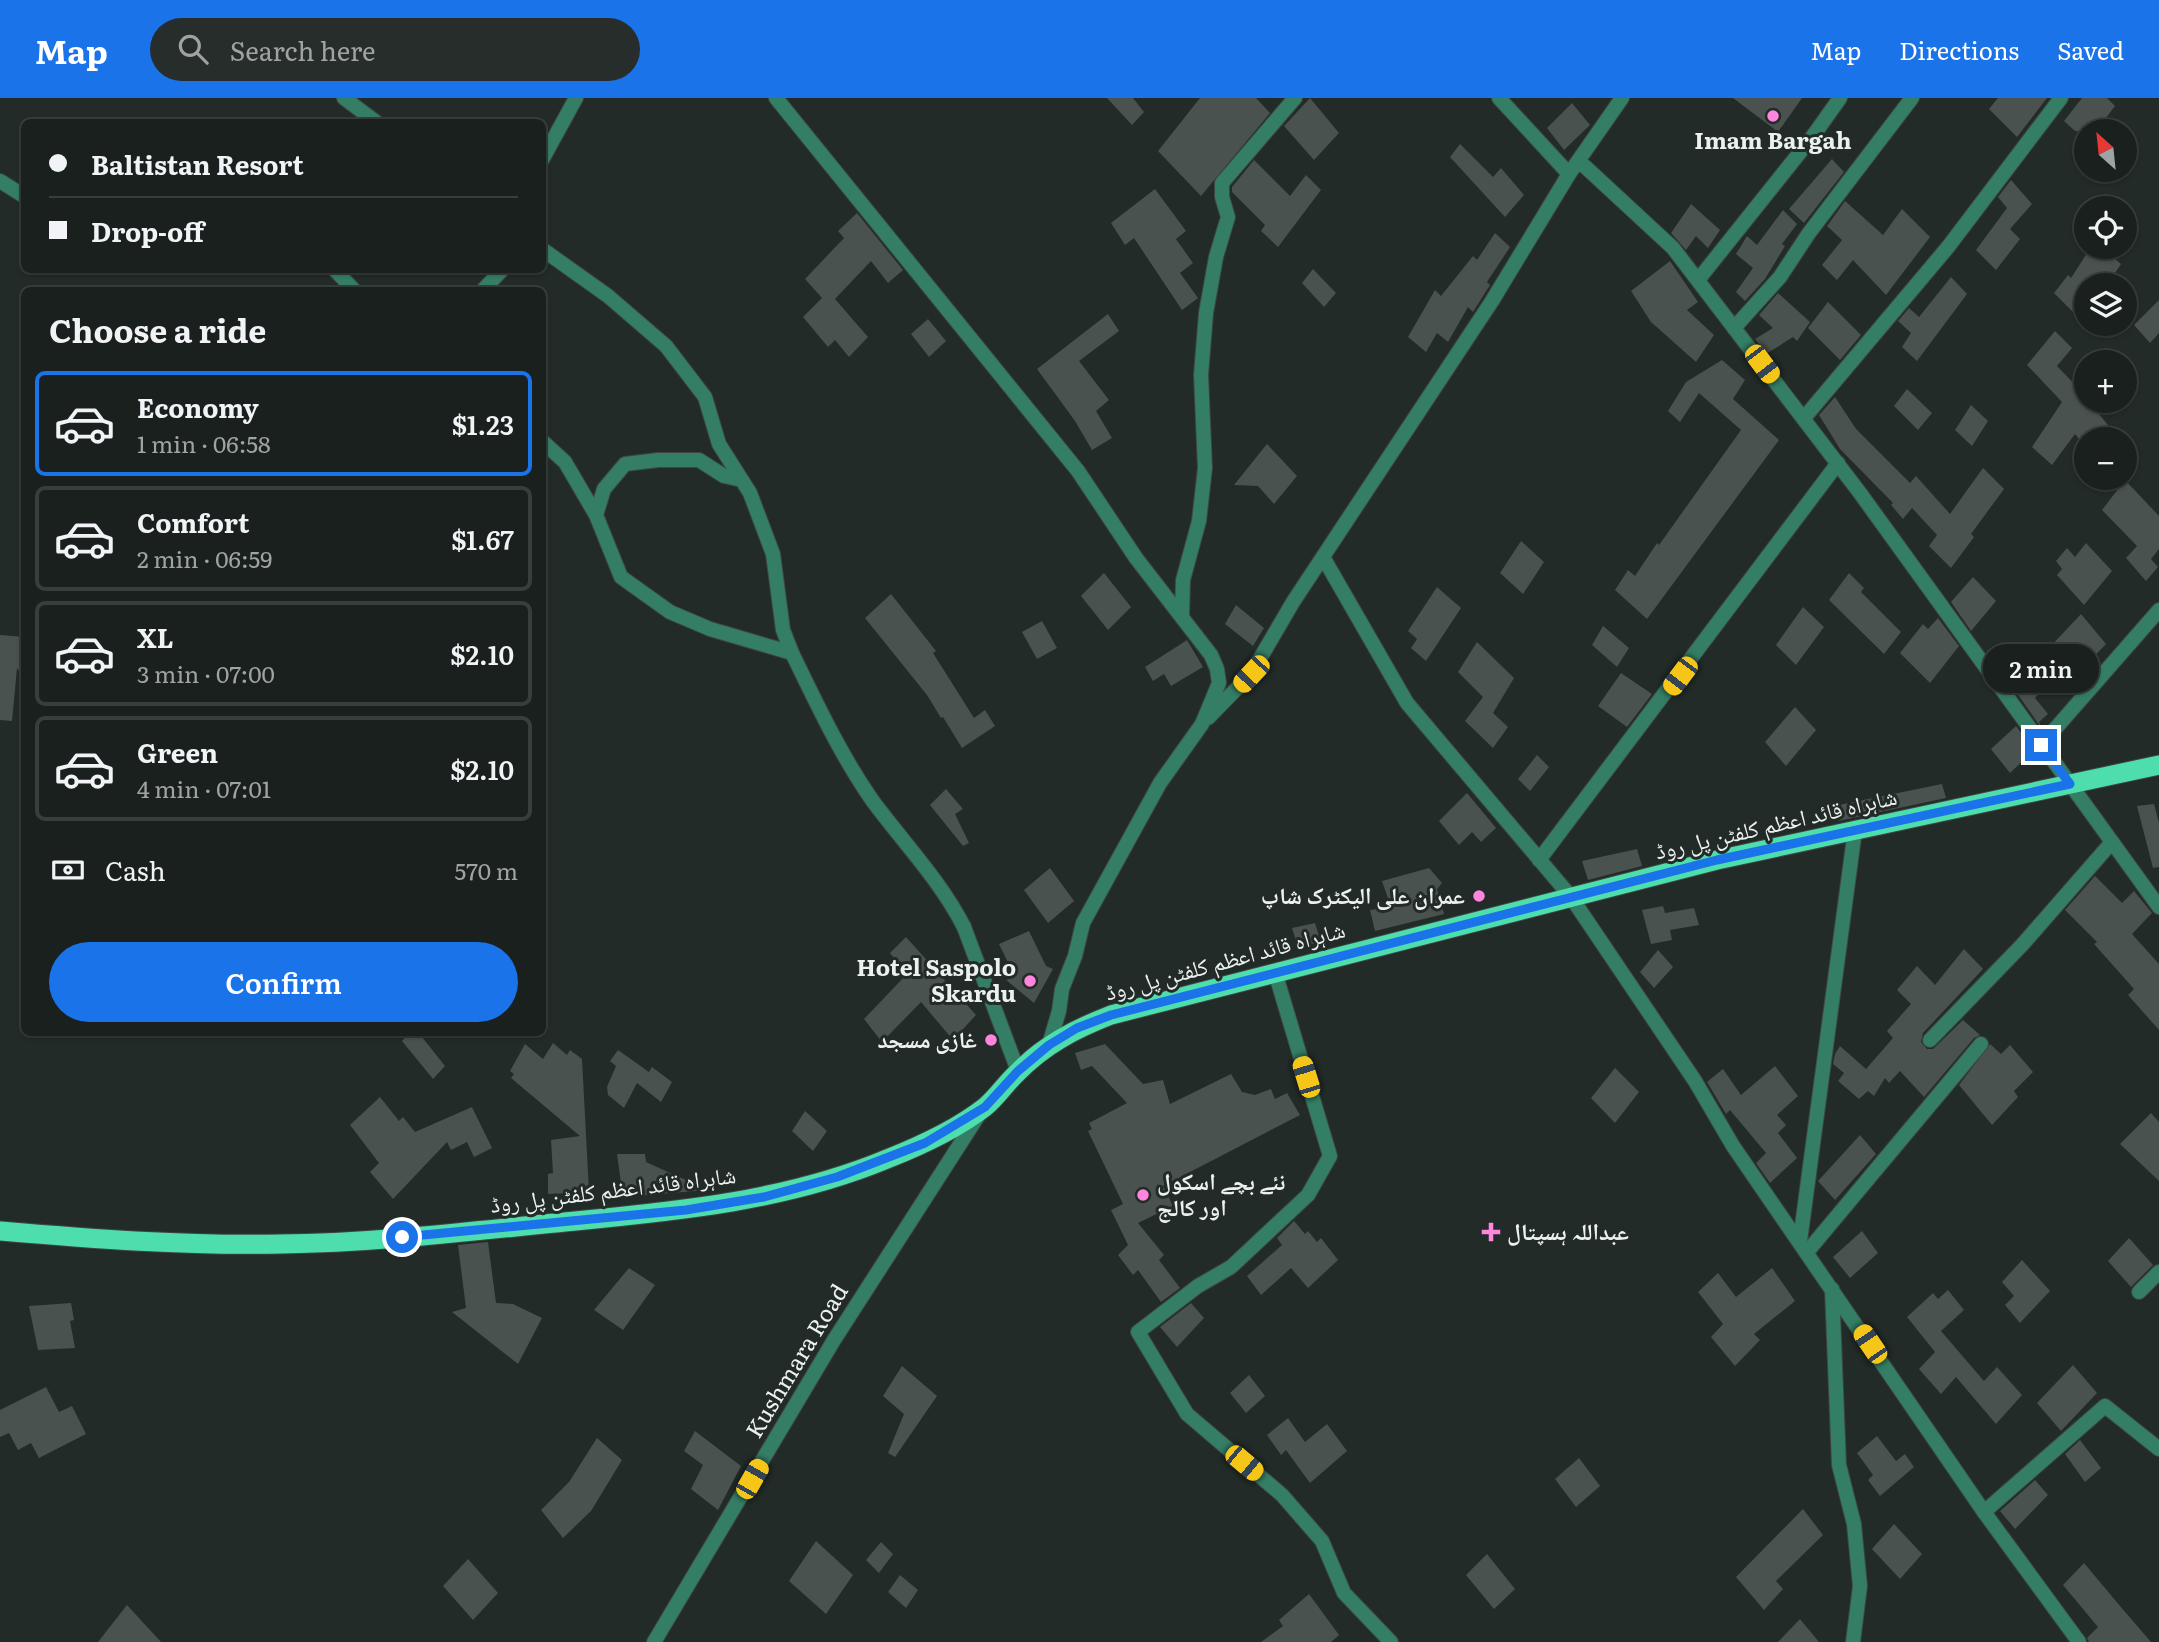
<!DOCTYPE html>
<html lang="en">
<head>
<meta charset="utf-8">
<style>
  body { margin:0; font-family:Literata,"Noto Naskh Arabic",serif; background:#272d2a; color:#f1f3f6; height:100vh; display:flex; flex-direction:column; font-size:26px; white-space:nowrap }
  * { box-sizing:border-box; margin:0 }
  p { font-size:23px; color:#9fa3a4 }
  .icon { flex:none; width:38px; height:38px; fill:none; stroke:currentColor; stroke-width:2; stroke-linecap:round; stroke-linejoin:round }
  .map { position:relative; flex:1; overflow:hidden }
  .side { position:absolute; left:21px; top:189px; width:525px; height:749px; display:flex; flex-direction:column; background:#1a201d; border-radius:10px; box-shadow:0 2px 5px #0004,0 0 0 2px #383e3b }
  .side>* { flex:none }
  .banner { position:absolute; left:21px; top:21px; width:525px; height:154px; border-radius:10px; box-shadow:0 2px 5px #0004,0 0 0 2px #383e3b; display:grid; align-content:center; height:154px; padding:0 28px; background:#1a201d }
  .needle { width:46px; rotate:333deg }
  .buttons { position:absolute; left:2074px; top:21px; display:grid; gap:14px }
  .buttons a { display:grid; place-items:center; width:63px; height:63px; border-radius:50%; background:#1a201d; box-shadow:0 2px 5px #0004,0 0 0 2px #383e3b; font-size:35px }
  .end { position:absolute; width:32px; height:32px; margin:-16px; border:9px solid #1a73e8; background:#fff; box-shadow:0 0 0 4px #fff }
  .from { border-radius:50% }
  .bubble { position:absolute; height:49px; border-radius:24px; background:#1a201d; box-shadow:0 2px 5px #0004,0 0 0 2px #383e3b; font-size:23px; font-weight:600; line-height:49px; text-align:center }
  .car { position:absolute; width:21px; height:42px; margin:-21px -10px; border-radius:9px; box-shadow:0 0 5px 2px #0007; background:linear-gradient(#f5c518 24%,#345 0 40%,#f5c518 0 76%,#345 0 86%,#f5c518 0) }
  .banner b { display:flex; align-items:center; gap:24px; height:66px; font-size:26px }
  .banner b+b { border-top:2px solid #383e3b }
  .banner i { width:18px; height:18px; background:#f1f3f6 }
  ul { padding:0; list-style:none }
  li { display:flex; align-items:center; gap:21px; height:105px; margin:0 14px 10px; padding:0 14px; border:4px solid #383e3b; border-radius:10px }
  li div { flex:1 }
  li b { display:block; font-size:26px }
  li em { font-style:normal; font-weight:600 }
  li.active { border-color:#1a73e8 }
  li>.icon { width:63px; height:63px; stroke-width:1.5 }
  h2 { padding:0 28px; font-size:32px; line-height:84px }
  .pay { display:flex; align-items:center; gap:18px; height:77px; padding:0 28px; font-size:26px }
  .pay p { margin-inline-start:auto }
  .cta { display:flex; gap:14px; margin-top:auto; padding:14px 28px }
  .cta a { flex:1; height:80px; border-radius:42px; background:#1a73e8; color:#fff; font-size:28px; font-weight:600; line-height:80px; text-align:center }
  header { display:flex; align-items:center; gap:42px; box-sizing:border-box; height:98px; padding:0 35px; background:#1a73e8; color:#fff }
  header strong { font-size:33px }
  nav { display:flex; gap:38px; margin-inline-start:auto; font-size:24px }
  .search { width:490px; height:63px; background:#272d2a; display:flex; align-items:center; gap:18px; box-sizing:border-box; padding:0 24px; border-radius:38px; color:#9fa3a4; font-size:26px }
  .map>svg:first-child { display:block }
</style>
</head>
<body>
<header>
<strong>Map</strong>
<div class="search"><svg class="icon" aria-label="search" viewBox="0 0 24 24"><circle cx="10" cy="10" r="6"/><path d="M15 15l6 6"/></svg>Search here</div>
<nav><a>Map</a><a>Directions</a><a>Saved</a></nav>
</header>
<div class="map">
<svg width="2159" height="1544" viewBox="0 0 2159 1544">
  <rect width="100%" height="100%" fill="#222b27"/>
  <path fill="#49524e" d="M1107 0H1133L1144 14 1132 27Z
    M1200 0H1256L1270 15 1201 98 1158 53Z
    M1310 0 1339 35 1314 62 1284 28Z
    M1733 0H1802L1778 34Z
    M1998 0H2047L2017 39 1989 11Z
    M2082 0H2107L2115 8 2096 33H2075L2064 23Z
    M1572 5 1590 27 1564 52 1547 30Z
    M1460 46 1493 79 1501 70 1524 97 1505 119 1450 59Z
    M1832 61 1844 74 1804 125 1789 111Z
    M1254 62 1290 98 1306 77 1321 92 1278 149 1261 133 1265 127 1232 94V89Z
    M2011 82 2032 106 2010 131 2020 141 1996 172 1976 152 2007 110 1998 99Z
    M1155 91 1186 133 1176 141 1193 165 1180 175 1198 200 1182 212 1134 140 1125 147 1111 125Z
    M1845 103 1883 137 1902 111 1930 139 1886 197 1853 162 1837 182 1822 167 1842 142 1827 128Z
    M1691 106 1720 132 1708 150 1696 138 1686 152 1671 135Z
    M1783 112 1797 126 1782 146 1785 148 1765 181 1745 203 1736 194 1753 170 1736 156 1747 138 1757 147Z
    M857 115 903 172 888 185 871 163 835 201 868 239 849 259 835 242 828 249 803 219 822 200 805 181 844 140 838 133Z
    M1495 135 1510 149 1487 184 1490 187 1473 214 1468 209 1448 244 1437 235 1426 254 1408 239 1435 192 1441 198 1473 158 1477 162Z
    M2091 149H2102L2121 166 2107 187H2086V206L2077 218 2054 195 2068 177 2071 180Z
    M1670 163 1698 204 1687 212 1714 237 1696 264 1651 224 1631 193Z
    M1313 171 1336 195 1324 209 1302 185Z
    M1951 179 1967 196 1917 263 1902 249 1911 235 1898 223 1909 210 1919 219Z
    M1778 195 1810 224 1797 243 1793 239 1766 256 1755 241 1773 230 1759 217Z
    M2159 202V235L2150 245 2134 227Z
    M1828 204 1861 237 1840 262 1808 230Z
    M1108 216 1119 233 1079 263 1109 302 1096 313 1112 340 1092 352 1075 323 1037 271Z
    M928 221 946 243 929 259 911 236Z
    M2055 233 2072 250 2057 268 2086 298V303H2091L2097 309 2095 311 2119 341H2079L2075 336 2052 367 2032 349 2062 304 2027 267Z
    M1722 262 1745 282 1733 301 1779 342 1647 521 1615 492 1628 472 1635 478 1657 445 1659 447 1741 332 1699 295 1680 324 1668 313 1686 284Z
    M1907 291 1932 315 1918 332 1894 308Z
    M1835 299 1856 331 1910 385 1916 378 1950 416 1983 370 2004 391 1971 436 1974 439 1951 470 1929 448 1937 437 1912 410 1903 421 1891 407 1893 405 1840 351 1819 317Z
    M1971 307 1988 323 1972 348 1955 332Z
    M1267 346 1297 378 1274 406 1258 388 1234 387Z
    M2125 382 2159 418V451L2151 461 2158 469 2146 483 2126 460 2137 448 2102 412Z
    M1521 443 1544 464 1523 496 1500 475Z
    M2086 445 2112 473 2084 507 2057 477 2062 471 2056 463 2067 450 2075 459Z
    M1104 475 1131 509 1108 532 1081 498Z
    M1849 475 1864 490 1861 494 1901 534 1884 556 1829 502Z
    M1973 479 1996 503 1971 533 1951 504Z
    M1437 489 1461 510 1426 563 1411 550 1417 541 1408 533Z
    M891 496 936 553 933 555 974 620 985 612 995 628 962 650 943 619 941 620 927 597 865 520Z
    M1236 507 1264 530 1253 548 1225 526Z
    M1803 509 1824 529 1796 567 1776 547Z
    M2081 516 2106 546 2087 566 2075 551 2035 600 2048 616 2039 624 2042 631 2014 591 2039 568 2035 565Z
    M1938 520 1959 548 1930 585 1900 555 1923 526 1928 531Z
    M1042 523 1057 550 1037 561 1022 534Z
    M1603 528 1629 550 1617 569 1592 547Z
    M0 537 24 539V580L17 570 12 623 0 622Z
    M1187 542 1203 569 1171 588 1164 576 1153 583 1145 569Z
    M1477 544 1514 580 1493 615 1508 629 1493 650 1465 623 1483 599 1458 574Z
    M1621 575 1652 596 1627 629 1598 608Z
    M1795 609 1816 632 1786 668 1765 644Z
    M2016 628 2031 648 2028 651 2031 655 2010 675 1991 651Z
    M1537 657 1549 669 1530 693 1518 681Z
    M1942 686 1946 700 1838 723 1834 708Z
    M946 691 963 711 955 716 969 745 963 748 930 707Z
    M1467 695 1496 730 1481 744 1472 734 1459 747 1439 723Z
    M2154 706 2159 725V769L2153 770 2137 708Z
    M1637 751 1642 768 1588 782 1582 763Z
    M1050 770 1074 803 1048 825 1024 792Z
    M1429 770 1442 785 1437 791 1444 816 1375 833 1370 812 1391 809 1382 783Z
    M2095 778 2122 805 2134 793 2152 815 2132 836 2159 866V932L2128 897 2134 891 2094 846 2097 844 2065 812Z
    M1663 808 1665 815 1694 810 1699 827 1670 832 1672 842 1651 846 1642 812Z
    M1315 825 1321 844 1298 849 1292 830Z
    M1029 833 1046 868 1053 871 1034 905 1006 882 1015 879 999 846Z
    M906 839 976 917 953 942 921 904 882 944 864 921 907 876 890 855Z
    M1964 851 1983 871 1923 935 1921 944 1927 951H1933L1963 922 1980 937 1974 940 1924 999 1900 973 1889 985 1885 980 1874 998 1868 993 1859 1001 1838 983 1844 975 1833 966 1835 956 1840 948 1866 971 1893 940 1887 933 1911 906 1897 892 1917 868 1935 887Z
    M1658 852 1673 869 1654 890 1640 874Z
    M410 934H418L445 968 433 981 402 943Z
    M553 945 567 957 570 952 582 961 589 1094 548 1096V1076L553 1075 551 1042 580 1038 511 980 514 976 510 973 525 946 543 961Z
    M1105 946 1143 986 1163 982 1170 1006 1231 976 1242 994 1255 997 1271 991 1275 1001 1287 995 1300 1017 1163 1088 1173 1108 1138 1125 1164 1157 1159 1162 1180 1190 1161 1204 1138 1172 1133 1177 1118 1157 1128 1147 1111 1112 1123 1106 1088 1033 1092 1031 1089 1025 1127 1005 1092 968 1081 972 1075 955Z
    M1990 946 2001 956 2010 947 2033 974 2014 993 2018 999 1992 1027 1959 987Z
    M618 952 649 974 652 969 672 984 661 1004 637 985 624 1010 608 997 607 989 616 968 610 963Z
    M1775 968 1798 998 1777 1017 1786 1027 1778 1035 1797 1060 1770 1085 1756 1065 1766 1055 1730 1012 1726 1016 1707 984 1723 971 1741 997Z
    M1615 970 1639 994 1615 1025 1591 1000Z
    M380 999 399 1023 403 1019 415 1034 472 1009 492 1050 474 1059 467 1044 451 1052 447 1044 393 1101 370 1074 379 1065 350 1027Z
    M805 1013 827 1033 813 1053 792 1033Z
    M2151 1015 2159 1024V1083L2120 1046Z
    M1860 1037 1876 1056 1835 1102 1818 1083Z
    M617 1056H645L646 1064 708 1092 623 1099Z
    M1294 1123 1305 1136 1308 1133 1317 1144 1321 1140 1338 1162 1308 1190 1291 1170 1261 1197 1247 1178 1282 1147 1277 1140Z
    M1862 1133 1878 1155 1850 1180 1833 1159Z
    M2129 1140 2153 1167 2131 1189 2108 1163Z
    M488 1144 496 1205 513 1206 542 1220 518 1266 452 1214 466 1210 458 1147Z
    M2022 1162 2050 1193 2020 1225 2005 1207 2014 1198 2002 1184Z
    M629 1170 655 1187 623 1232 594 1212Z
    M1772 1170 1795 1203 1754 1236 1760 1242 1735 1268 1711 1239 1723 1226 1698 1194 1718 1175 1736 1199Z
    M1948 1192 1964 1212 1941 1233 1984 1283 1997 1269 2022 1297 1996 1326 1956 1279 1941 1296 1919 1271 1935 1254 1907 1219 1933 1195 1938 1201Z
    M71 1205 74 1222 70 1223 75 1250 38 1252 29 1208Z
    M1191 1205 1204 1220 1177 1249 1160 1229Z
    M2073 1267 2097 1295 2061 1333 2037 1305Z
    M902 1268 937 1298 895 1359 888 1355 904 1316 883 1298Z
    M1249 1277 1265 1298 1246 1315 1230 1295Z
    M46 1289 59 1314 72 1308 86 1336 39 1360 31 1345 18 1352 9 1335 0 1339V1312Z
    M1288 1320 1305 1344 1327 1326 1347 1353 1310 1385 1286 1352 1281 1357 1267 1337Z
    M695 1333 741 1368 718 1412 691 1391 703 1367 684 1353Z
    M1877 1338 1896 1363 1905 1356 1914 1369 1880 1398 1868 1382 1873 1377 1857 1355Z
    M597 1340 622 1362 591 1413 563 1440 541 1412 569 1384Z
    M2080 1342 2101 1370 2085 1384 2065 1356Z
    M1579 1360 1600 1388 1576 1409 1555 1381Z
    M2035 1382 2048 1397 2015 1431 2000 1413Z
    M1803 1411 1823 1437 1776 1483 1783 1491 1764 1512 1736 1479Z
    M1894 1426 1922 1456 1900 1481 1872 1451Z
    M816 1443 853 1477 826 1516 789 1483Z
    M881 1444 893 1456 879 1475 866 1462Z
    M1487 1456 1515 1491 1494 1511 1466 1477Z
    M468 1461 498 1495 473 1522 443 1488Z
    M2084 1465 2120 1508 2151 1544H2089L2087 1540 2098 1529 2063 1487Z
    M900 1477 918 1492 906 1510 888 1494Z
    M1309 1496 1339 1537 1331 1544H1261L1283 1528 1279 1522Z
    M127 1507 161 1544H98Z
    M1800 1521 1819 1544H1778Z"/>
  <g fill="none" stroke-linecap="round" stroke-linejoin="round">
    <defs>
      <path id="pedestrian" d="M344 0 376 24
        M1499 0 1569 76
        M0 83 24 98
        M542 151 608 198 666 248 705 299 719 346 750 395 773 456 783 532 792 555
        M335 172 354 192
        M1698 182 1813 38 1840 0
        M1734 230 1780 179 1809 135 1912 0
        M1804 320 1948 149 2061 0
        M542 343 565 364 596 417 621 479 670 514 710 531 792 555C816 604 840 656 872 702 903 744 940 782 964 829
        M596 417 604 391 625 366 658 362H699L724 378 742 382
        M1930 942 2022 847 2112 744
        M1807 1154 1981 946
        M2139 1194 2159 1174
        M1984 1414 2105 1308 2159 1351"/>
      <path id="minor" d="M776 0 1078 373 1136 460 1211 557 1217 571 1219 585 1202 626 1160 685 1083 825 1075 858 1062 891 1059 913 1049 947
        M542 62 576 0
        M1579 63 1673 150 1860 395 2159 809
        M483 192 502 172
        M1323 459 1407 605 1571 799
        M1182 518 1183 482 1199 423 1205 370 1201 277 1206 215 1216 159 1228 119 1222 99V85L1295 0
        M1208 620 1251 576 1293 504 1492 203 1569 76 1622 0
        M2041 647 2159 512
        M1539 762 1838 365
        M964 829 1018 973
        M1275 874 1330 1058 1308 1097 1231 1169 1198 1188 1138 1234 1187 1316 1282 1397 1322 1443 1344 1495 1391 1544
        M1800 1143 1855 732
        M1832 1191 1839 1367 1854 1426 1860 1488 1853 1544
        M654 1544 834 1242 980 1015"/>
      <path id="tertiary" d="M1571 799 1695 983 1733 1048 1984 1414 2079 1544"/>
      <path id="trunk" d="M0 1133C93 1141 187 1148 281 1146 372 1145 464 1134 555 1125 668 1114 781 1105 887 1061 920 1048 957 1031 985 1009 997 999 1006 985 1017 975 1044 947 1075 931 1111 917L1717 762 2159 667"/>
    </defs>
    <use href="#pedestrian" stroke="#3e4743" stroke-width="16"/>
    <use href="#minor" stroke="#3e4743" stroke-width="16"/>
    <use href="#tertiary" stroke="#3e4743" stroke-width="16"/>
    <use href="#trunk" stroke="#3e4743" stroke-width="21"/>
    <use href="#pedestrian" stroke="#337e64" stroke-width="14"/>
    <use href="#minor" stroke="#337e64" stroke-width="14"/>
    <use href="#tertiary" stroke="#337e64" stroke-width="14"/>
    <use href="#trunk" stroke="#4edeae" stroke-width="19"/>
  </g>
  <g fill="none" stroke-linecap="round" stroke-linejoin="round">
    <path stroke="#1a73e8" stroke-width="9" d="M402 1139 686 1112 764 1099 837 1079 925 1045 985 1009 1018 973 1049 947 1077 930 1111 917 1717 762 2070 686 2041 647"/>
  </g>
  <g fill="#ff85de" stroke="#222b27" stroke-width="2.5">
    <circle cx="1773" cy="18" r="7"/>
    <circle cx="1479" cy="798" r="7"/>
    <circle cx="1030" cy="883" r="7"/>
    <circle cx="991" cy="942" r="7"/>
    <circle cx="1143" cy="1097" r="7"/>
    <path d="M1487.5 1123.5h7v7h7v7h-7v7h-7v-7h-7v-7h7z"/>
  </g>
  <g text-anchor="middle" stroke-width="6" stroke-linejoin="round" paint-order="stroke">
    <g font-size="23" font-weight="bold" fill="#ebf1ee" stroke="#222b27" text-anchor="end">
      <text x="1773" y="51" text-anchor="middle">Imam Bargah</text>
      <text x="1465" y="806">عمران علی الیکٹرک شاپ</text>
      <text x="1016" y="878">Hotel Saspolo<tspan x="1016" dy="26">Skardu</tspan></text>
      <text x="977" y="950">غازی مسجد</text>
      <text x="1157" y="1092" text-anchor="start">نئے بچے اسکول<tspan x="1157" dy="26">اور کالج</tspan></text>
      <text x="1507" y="1142" text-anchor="start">عبداللہ ہسپتال</text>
    </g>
    <g font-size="23" fill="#ebf1ee" stroke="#222b27">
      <text transform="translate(1776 726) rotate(-13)" y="8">شاہراہ قائد اعظم کلفٹن پل روڈ</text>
      <text transform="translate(1225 863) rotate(-15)" y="8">شاہراہ قائد اعظم کلفٹن پل روڈ</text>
      <text transform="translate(613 1092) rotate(-7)" y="8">شاہراہ قائد اعظم کلفٹن پل روڈ</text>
      <text transform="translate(797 1263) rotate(-59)" y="8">Kushmara Road</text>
    </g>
  </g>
</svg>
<div class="buttons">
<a><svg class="needle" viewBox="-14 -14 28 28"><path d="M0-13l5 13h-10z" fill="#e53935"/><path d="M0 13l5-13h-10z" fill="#9fa3a4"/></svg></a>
<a><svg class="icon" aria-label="locate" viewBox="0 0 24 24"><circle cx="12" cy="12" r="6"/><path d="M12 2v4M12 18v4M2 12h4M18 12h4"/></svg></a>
<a><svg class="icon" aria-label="layers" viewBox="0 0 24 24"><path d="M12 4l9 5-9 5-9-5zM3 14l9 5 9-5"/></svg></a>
<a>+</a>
<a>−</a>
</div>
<i class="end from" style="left:402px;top:1139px"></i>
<i class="end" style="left:2041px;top:647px"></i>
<div class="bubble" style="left:1983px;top:546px;width:116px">2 min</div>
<i class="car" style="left:1762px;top:266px;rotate:143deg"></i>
<i class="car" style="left:1251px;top:576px;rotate:223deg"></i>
<i class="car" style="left:1680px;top:578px;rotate:217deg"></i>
<i class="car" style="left:1306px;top:979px;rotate:343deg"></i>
<i class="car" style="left:1870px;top:1246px;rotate:326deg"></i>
<i class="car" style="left:1244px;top:1365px;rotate:130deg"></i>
<i class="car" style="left:752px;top:1381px;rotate:30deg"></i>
<div class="banner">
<b><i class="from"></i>Baltistan Resort</b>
<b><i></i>Drop-off</b>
</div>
<section class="side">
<h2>Choose a ride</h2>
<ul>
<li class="active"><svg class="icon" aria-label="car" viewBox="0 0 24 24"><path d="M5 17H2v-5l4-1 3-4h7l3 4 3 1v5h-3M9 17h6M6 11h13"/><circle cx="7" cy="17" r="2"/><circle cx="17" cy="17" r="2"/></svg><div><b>Economy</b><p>1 min · 06:58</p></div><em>$1.23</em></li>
<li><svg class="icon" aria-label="car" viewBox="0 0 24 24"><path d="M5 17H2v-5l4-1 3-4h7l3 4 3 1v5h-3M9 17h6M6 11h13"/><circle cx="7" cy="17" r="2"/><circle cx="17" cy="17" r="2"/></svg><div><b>Comfort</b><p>2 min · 06:59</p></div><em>$1.67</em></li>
<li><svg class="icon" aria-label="car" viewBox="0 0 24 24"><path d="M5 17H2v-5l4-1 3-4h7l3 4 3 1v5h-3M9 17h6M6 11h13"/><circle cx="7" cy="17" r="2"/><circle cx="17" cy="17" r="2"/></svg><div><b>XL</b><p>3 min · 07:00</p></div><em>$2.10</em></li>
<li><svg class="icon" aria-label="car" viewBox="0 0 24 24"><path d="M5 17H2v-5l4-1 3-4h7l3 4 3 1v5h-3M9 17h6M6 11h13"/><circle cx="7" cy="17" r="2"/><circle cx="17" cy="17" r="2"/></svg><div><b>Green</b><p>4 min · 07:01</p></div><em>$2.10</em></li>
</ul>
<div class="pay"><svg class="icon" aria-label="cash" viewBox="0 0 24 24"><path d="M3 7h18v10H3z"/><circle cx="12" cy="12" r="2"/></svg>Cash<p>570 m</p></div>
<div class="cta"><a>Confirm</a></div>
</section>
</div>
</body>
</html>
